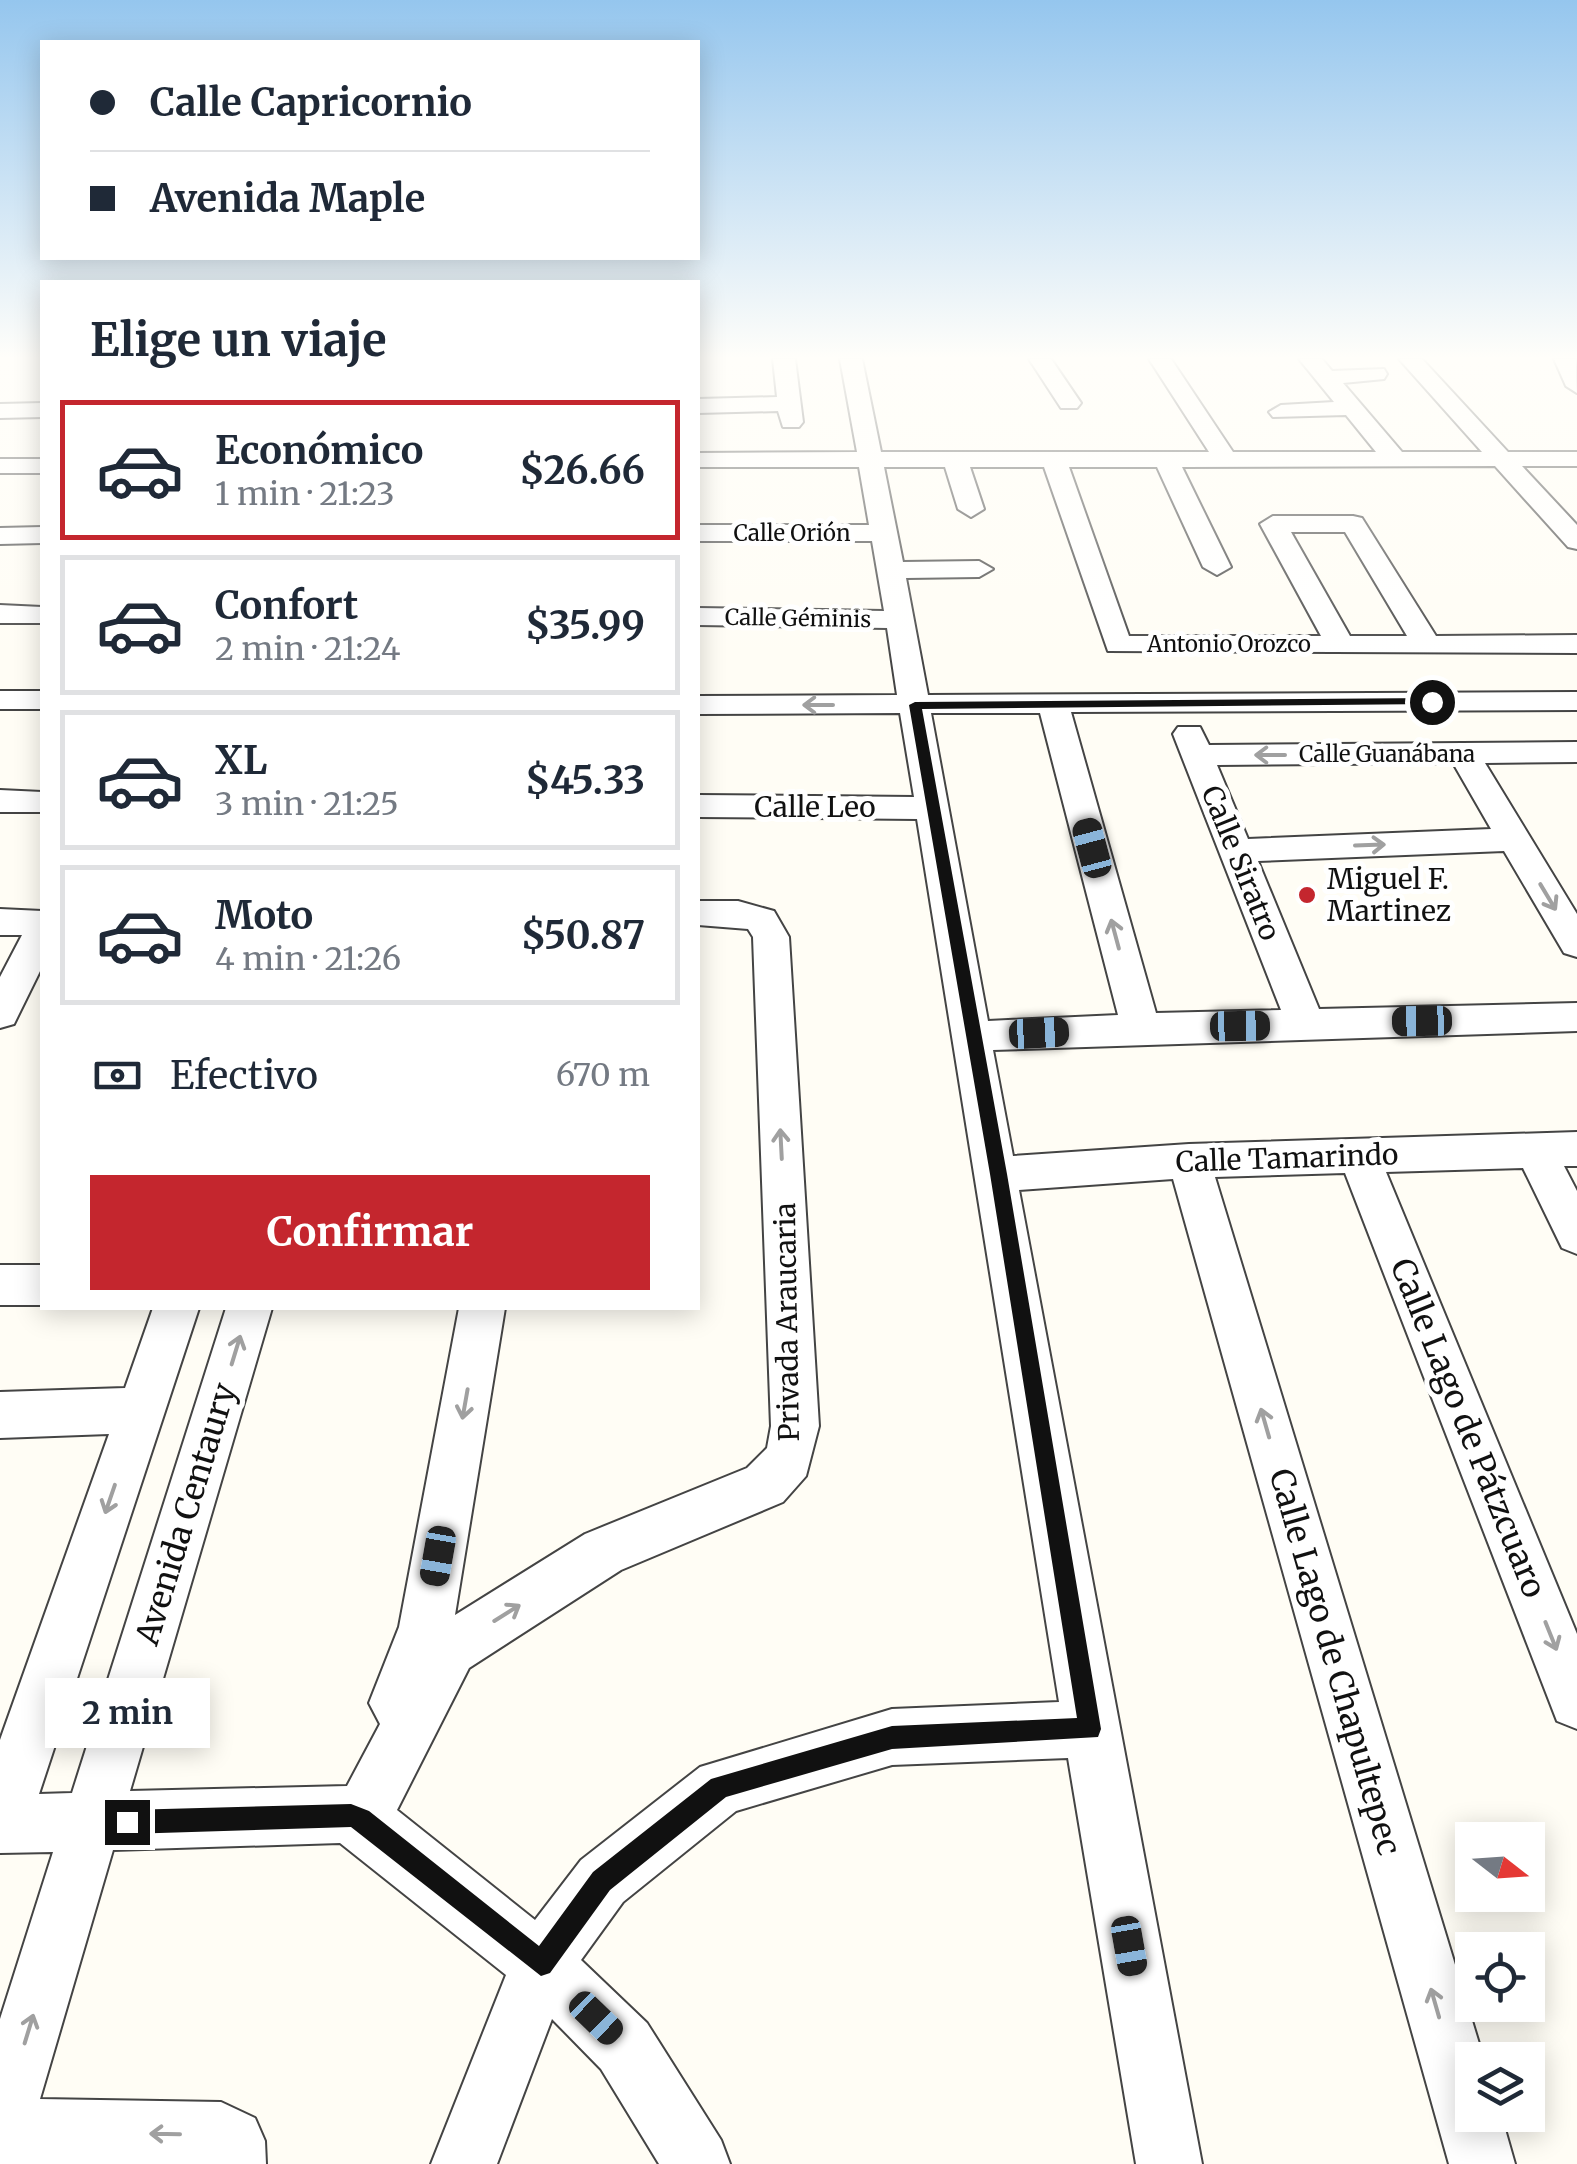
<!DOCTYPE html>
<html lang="es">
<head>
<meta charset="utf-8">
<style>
  body { margin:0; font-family:Merriweather,serif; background:#f6f6f7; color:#1f2937; height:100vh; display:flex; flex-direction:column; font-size:38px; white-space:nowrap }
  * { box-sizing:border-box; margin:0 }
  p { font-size:32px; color:#747a83 }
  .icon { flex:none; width:55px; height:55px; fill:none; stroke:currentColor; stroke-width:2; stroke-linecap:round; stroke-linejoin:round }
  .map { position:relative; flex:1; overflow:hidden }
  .panel { position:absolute; left:40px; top:280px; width:660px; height:1030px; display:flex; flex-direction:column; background:#fff; border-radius:0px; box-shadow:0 5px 25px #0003 }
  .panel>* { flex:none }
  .guide { position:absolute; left:40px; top:40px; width:660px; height:220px; border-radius:0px; box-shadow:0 5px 25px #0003; display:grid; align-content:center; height:220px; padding:0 50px; background:#fff }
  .needle { width:65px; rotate:107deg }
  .tools { position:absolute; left:1455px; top:1822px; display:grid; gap:20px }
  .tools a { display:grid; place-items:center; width:90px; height:90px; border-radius:0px; background:#fff; box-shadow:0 5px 25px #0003; font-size:50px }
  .end { position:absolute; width:45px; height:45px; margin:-22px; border:12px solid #111; background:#fff; box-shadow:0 0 0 5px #fff }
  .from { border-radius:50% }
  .bubble { position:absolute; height:70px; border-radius:0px; background:#fff; box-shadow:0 5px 25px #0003; font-size:32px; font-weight:700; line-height:70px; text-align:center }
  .car { position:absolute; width:30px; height:60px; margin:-30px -15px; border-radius:12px; box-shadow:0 0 8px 2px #0007; background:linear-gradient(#222 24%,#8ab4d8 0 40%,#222 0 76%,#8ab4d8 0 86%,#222 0) }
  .guide b { display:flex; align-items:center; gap:35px; height:95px; font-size:38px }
  .guide b+b { border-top:2px solid #e0e1e3 }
  .guide i { width:25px; height:25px; background:#1f2937 }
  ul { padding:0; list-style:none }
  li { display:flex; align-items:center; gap:30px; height:140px; margin:0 20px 15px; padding:0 30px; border:5px solid #e0e1e3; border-radius:0px }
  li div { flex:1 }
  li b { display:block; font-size:38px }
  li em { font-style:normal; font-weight:700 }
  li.selected { border-color:#c4262e }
  li>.icon { width:90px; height:90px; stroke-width:1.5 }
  h2 { padding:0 50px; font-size:45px; line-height:120px }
  .pay { display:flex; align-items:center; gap:25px; height:110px; padding:0 50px; font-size:38px }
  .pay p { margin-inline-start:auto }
  .button { display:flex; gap:20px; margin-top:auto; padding:20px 50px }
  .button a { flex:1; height:115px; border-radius:0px; background:#c4262e; color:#fff; font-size:40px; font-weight:700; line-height:115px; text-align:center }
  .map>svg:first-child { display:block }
</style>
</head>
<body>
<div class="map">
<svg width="1577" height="2164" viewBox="0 0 1577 2164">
  <rect width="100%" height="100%" fill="#fffdf5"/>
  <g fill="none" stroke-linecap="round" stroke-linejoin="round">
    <defs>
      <path id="minor" d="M773 359H795L803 422 799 427H783L778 411 698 413V399L777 397Z
        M840 359H862L881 452H1209L1149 359H1171L1233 452H1376L1346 415 1273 417 1269 412 1281 405 1334 402 1299 359H1322L1332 371 1384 369 1387 374 1384 379 1343 383 1402 452H1482L1399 359H1422L1508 452H1577V466H1522L1577 525V549L1568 547 1495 466 1182 467 1231 567 1217 575 1203 567 1157 467H1069L1129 636H1321L1260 524 1273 516H1353L1362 518 1436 636 1577 635V653L1108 651 1044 467H970L984 509 971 517 958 509 945 467H884L903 562 979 561 993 569 979 577 906 578 928 695 1577 692V710L1071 712 1156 1013 1281 1010 1173 734 1178 727H1200L1209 745 1577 742V762L1485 763 1577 914V957L1564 953 1504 851 1258 861 1319 1009 1577 1003V1031L993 1050 1013 1156 1189 1144 1577 1132V1166H1564L1577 1191V1254L1562 1248 1523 1168 1386 1172 1577 1634V1729L1557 1721 1345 1173 1215 1177 1484 2060H1472V2115H1501L1515 2164H1449L1173 1179 1019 1190 1202 2164H1136L1068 1758 892 1765 736 1811 623 1902 581 1960 647 2023 721 2140 730 2164H659L601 2069 552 2019 497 2164H431L506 1975 340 1843 113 1850 40 2099 221 2102 255 2118 265 2141 266 2164H0V2019L53 1852 0 1853V1740L109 1434 0 1438V1392L125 1388 153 1308H199L39 1794 72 1793 226 1308H272L130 1791 347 1786 380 1724 369 1703 399 1627 459 1308H505L455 1615 585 1534 747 1468 767 1448 771 1426 753 937 748 929 698 925V901H738L774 911 789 937 819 1426 806 1476 783 1502 621 1570 469 1668 397 1810 535 1920 581 1860 700 1767 892 1709 1059 1702 917 819 698 817V795L914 797 900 713 698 714V696L897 695 887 628 698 625V608L884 611 872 541H698V525H869L859 467H698V453L857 452ZM1291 532H1345L1407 636H1350ZM931 713H1040L1118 1015 988 1021ZM1453 763 1491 829 1248 839 1217 765Z
        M1029 359H1051L1081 403 1077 408H1061Z
        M1554 359H1576L1577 393 1566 386Z
        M42 403V417L0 418V404Z
        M0 459H42V473H0Z
        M42 527V543L0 544V528Z
        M0 605 42 607V623H0Z
        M0 691H42V709H0Z
        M0 790 42 792V812H0Z
        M0 909 42 911V967L14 1024 0 1028V977L22 935H0Z
        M0 1265H42V1305H0Z"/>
    </defs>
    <use href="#minor" stroke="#444" stroke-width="4"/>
    <use href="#minor" fill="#fff" fill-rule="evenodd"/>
  </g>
  <defs><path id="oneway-shaft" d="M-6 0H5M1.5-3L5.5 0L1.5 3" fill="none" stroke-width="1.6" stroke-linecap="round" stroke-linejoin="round" transform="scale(2.5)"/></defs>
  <g stroke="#a0a0a0">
    <use href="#oneway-shaft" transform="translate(818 705) rotate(-180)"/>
    <use href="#oneway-shaft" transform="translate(1270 755) rotate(180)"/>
    <use href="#oneway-shaft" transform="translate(1370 845) rotate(-2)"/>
    <use href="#oneway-shaft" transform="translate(1548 897) rotate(59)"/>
    <use href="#oneway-shaft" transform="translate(1115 934) rotate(-105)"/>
    <use href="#oneway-shaft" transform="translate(781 1144) rotate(-93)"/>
    <use href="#oneway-shaft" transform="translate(236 1350) rotate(-73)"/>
    <use href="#oneway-shaft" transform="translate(465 1404) rotate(100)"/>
    <use href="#oneway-shaft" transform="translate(1265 1423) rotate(-106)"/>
    <use href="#oneway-shaft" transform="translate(110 1499) rotate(109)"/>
    <use href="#oneway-shaft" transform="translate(507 1613) rotate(-32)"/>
    <use href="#oneway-shaft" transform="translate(1551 1636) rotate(68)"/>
    <use href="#oneway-shaft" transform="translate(1435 2003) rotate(-106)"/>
    <use href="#oneway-shaft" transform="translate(29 2029) rotate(-73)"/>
    <use href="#oneway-shaft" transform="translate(165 2134) rotate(-179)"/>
  </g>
  <linearGradient id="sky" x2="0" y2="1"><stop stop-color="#95c6ee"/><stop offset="0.54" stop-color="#fffefa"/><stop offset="1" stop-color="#fffefa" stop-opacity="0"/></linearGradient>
  <rect width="1577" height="662" fill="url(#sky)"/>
  <path fill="#111" d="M1432 698 1436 704 922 709 1007 1174 1101 1729 1098 1737 892 1749 726 1797 610 1890 550 1973 541 1976 351 1827 127 1834 119 1830 115 1822 119 1814 127 1810 351 1804 369 1811 539 1946 593 1872 711 1779 892 1726 1077 1718 990 1174 909 705 915 702Z"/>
  <circle fill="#c4262e" stroke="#fff" stroke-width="4" cx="1307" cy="895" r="10"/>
  <g text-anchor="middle" stroke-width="10" stroke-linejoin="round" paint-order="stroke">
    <g font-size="22" fill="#111" stroke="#fff">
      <text x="792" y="541">Calle Orión</text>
      <text transform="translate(798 618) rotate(1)" y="8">Calle Géminis</text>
      <text x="1229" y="652">Antonio Orozco</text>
      <text x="1387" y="762">Calle Guanábana</text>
    </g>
    <g font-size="28" fill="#111" stroke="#fff">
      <text x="815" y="817">Calle Leo</text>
      <text transform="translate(1241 863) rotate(68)" y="10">Calle Siratro</text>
      <text transform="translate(1287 1158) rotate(-2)" y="10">Calle Tamarindo</text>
      <text transform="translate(787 1322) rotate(-91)" y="10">Privada Araucaria</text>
    </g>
    <g font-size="28" fill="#111" stroke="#fff" text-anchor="start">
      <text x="1327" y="889">Miguel F.<tspan x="1327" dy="32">Martinez</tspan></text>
    </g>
    <g font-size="32" fill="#111" stroke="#fff">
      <text transform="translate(1468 1428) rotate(68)" y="11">Calle Lago de Pátzcuaro</text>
      <text transform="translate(186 1514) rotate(-73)" y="11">Avenida Centaury</text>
      <text transform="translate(1335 1662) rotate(74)" y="11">Calle Lago de Chapultepec</text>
    </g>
  </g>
</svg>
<div class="tools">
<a><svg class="needle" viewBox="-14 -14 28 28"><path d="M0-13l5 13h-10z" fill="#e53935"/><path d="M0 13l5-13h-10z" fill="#747a83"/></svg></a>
<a><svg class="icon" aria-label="locate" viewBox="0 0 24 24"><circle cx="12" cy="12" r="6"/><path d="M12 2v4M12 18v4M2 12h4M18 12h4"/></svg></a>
<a><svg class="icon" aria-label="layers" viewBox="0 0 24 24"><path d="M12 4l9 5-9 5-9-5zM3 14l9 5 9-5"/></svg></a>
</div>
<i class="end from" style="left:1432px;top:702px"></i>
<i class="end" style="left:127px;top:1822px"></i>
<div class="bubble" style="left:45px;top:1678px;width:165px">2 min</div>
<i class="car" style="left:1092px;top:848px;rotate:345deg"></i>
<i class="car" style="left:1422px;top:1021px;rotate:269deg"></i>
<i class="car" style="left:1240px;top:1026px;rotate:89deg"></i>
<i class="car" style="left:1039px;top:1033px;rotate:87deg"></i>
<i class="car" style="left:438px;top:1556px;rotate:190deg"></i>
<i class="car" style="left:1129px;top:1946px;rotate:170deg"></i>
<i class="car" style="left:596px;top:2018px;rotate:134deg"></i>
<div class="guide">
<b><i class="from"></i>Calle Capricornio</b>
<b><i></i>Avenida Maple</b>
</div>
<section class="panel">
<h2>Elige un viaje</h2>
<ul>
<li class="selected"><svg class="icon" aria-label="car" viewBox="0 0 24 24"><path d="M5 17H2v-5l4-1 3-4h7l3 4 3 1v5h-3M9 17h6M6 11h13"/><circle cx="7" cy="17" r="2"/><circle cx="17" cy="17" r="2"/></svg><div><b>Económico</b><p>1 min · 21:23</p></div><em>$26.66</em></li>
<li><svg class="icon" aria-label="car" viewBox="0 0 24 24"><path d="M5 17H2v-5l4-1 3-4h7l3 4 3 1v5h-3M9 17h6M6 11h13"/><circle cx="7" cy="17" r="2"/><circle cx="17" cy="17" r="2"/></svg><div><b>Confort</b><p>2 min · 21:24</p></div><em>$35.99</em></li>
<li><svg class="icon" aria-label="car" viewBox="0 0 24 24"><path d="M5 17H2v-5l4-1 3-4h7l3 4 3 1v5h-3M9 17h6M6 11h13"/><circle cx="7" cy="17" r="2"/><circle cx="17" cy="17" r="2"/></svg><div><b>XL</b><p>3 min · 21:25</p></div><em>$45.33</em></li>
<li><svg class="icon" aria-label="car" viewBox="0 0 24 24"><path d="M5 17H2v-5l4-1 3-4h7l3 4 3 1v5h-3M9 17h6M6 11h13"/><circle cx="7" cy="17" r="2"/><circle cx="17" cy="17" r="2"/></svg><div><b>Moto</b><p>4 min · 21:26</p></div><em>$50.87</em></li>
</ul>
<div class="pay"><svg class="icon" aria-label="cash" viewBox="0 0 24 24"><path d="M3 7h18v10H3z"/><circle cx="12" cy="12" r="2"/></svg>Efectivo<p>670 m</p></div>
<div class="button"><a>Confirmar</a></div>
</section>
</div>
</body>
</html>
